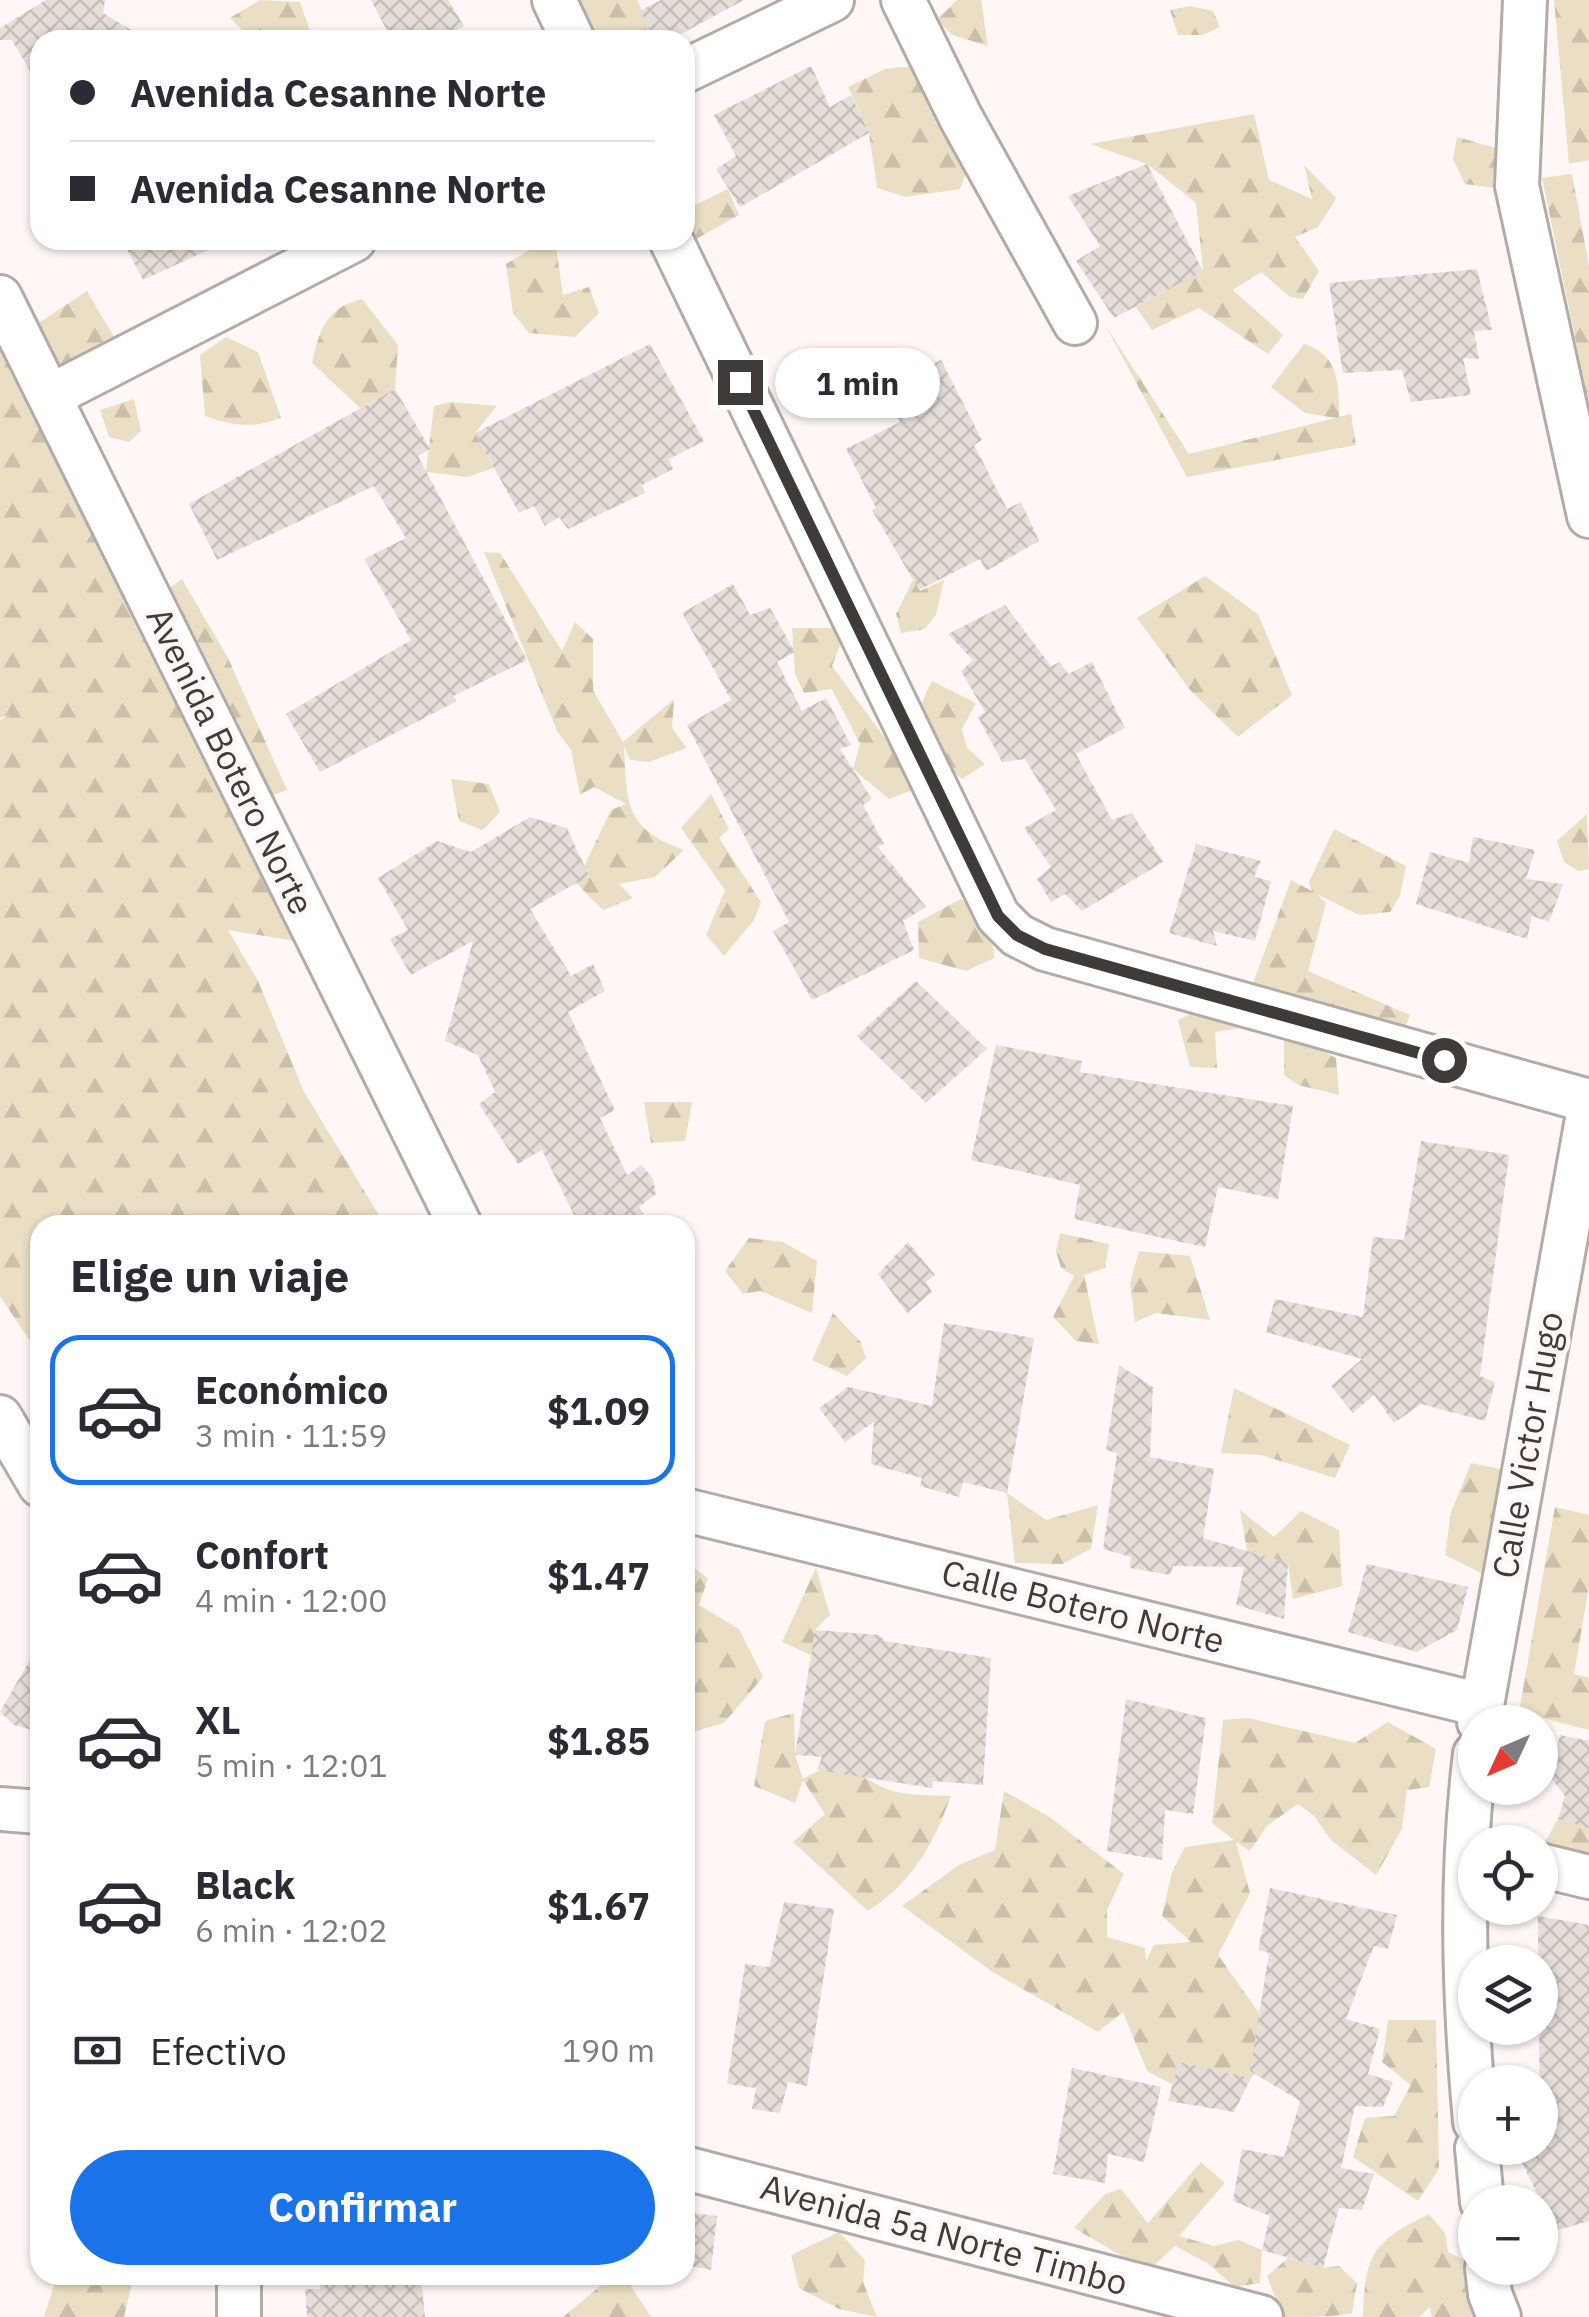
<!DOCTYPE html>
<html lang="es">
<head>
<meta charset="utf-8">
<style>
  body { margin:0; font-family:"IBM Plex Sans",sans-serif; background:#f7f7f7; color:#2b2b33; height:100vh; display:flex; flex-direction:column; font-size:38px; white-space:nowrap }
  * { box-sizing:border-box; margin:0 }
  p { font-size:32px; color:#7c7c81 }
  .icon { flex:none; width:55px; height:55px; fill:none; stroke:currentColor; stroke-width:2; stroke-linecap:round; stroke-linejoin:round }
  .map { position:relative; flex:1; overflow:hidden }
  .side { position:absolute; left:30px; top:1215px; width:665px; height:1070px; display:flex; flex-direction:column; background:#fff; border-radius:30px; box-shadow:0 2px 8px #0004 }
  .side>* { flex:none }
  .top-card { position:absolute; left:30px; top:30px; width:665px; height:220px; border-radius:30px; box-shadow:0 2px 8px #0004; display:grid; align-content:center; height:220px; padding:0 40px; background:#fff }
  .needle { width:65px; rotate:226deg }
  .tools { position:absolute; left:1458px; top:1705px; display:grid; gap:20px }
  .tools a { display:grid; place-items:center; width:100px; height:100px; border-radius:50%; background:#fff; box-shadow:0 2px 8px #0004; font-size:50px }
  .end { position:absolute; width:45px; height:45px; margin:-22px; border:12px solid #3f3b39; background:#fff; box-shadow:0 0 0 5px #fff }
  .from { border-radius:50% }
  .bubble { position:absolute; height:70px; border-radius:35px; background:#fff; box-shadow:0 2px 8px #0004; font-size:32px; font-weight:800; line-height:70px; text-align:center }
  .top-card b { display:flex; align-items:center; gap:35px; height:95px; font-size:38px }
  .top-card b+b { border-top:2px solid #e1e1e2 }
  .top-card i { width:25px; height:25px; background:#2b2b33 }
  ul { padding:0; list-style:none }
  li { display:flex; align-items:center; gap:30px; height:150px; margin:0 20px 15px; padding:0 20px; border:5px solid transparent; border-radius:30px }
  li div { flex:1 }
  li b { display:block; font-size:38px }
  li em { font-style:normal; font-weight:800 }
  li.current { border-color:#1a73e8 }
  li>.icon { width:90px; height:90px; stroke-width:1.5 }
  h2 { padding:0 40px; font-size:45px; line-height:120px }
  .pay { display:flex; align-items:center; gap:25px; height:110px; padding:0 40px; font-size:38px }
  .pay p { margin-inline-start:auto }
  .primary-button { display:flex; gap:20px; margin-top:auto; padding:20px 40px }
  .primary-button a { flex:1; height:115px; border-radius:60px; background:#1a73e8; color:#fff; font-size:40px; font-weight:800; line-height:115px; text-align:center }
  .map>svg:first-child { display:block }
</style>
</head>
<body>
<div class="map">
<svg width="1589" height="2317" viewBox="0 0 1589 2317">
  <defs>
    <pattern id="forest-firs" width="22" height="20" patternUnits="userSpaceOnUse" patternTransform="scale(2.5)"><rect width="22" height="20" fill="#eadfc4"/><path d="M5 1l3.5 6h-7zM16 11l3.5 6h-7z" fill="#cac0a9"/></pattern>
    <pattern id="building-cross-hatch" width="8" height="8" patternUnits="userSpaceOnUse" patternTransform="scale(2.5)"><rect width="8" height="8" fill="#e6ded8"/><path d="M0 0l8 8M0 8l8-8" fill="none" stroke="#c6bfba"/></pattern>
  </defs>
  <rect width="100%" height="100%" fill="#fef7f5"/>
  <path fill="url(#forest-firs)" d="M260 0 300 2 312 36 252 40 230 18Z
    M573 0H637L656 40H593Z
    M957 0H981L988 46 952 35 937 20Z
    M1554 0H1589V160L1569 164Z
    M1190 6 1213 11 1220 27 1203 35H1178L1170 10Z
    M923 65 968 168 960 189 905 197 877 188 869 133 848 87 885 69Z
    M1254 114 1269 180 1312 199 1304 165 1336 198 1318 227 1295 237 1319 271 1303 299 1290 297 1261 272 1233 290 1283 335 1268 354 1199 308 1152 330 1136 307 1203 270 1196 203 1147 164 1090 144Z
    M1457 137 1506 151 1505 177 1495 188 1465 184 1453 159Z
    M1572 174 1589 266V405L1542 178Z
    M728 189 739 215 682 247 685 210Z
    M546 240H555L563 295 589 287 599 313 575 337 529 333 513 313 506 264Z
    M87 291 114 337 52 369 34 326Z
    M362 299 398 345 395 389 360 408 312 363C319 330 327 307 362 299Z
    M1105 325 1189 454 1336 418 1305 413 1271 387 1304 344C1339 354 1339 385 1339 417L1351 414 1356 445 1187 477Z
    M226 337 258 352 281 418C253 429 233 426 205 416L200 355Z
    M0 344 300 942 228 930 258 981 304 1092 385 1225H40V1356L0 1296V720L10 715 0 718Z
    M134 399 141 431 129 442 109 437 100 410Z
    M450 402 497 406 475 433 494 468 467 477 426 472 434 406Z
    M484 552 500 553 562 651 575 622 593 639V690L623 742 674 699 672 728 687 748 649 762 630 760 624 746C627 804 624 828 684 850L655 877 619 884 633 898 603 910 576 883 611 810 626 804 594 787 580 795 571 750 557 731Z
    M1205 576 1258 614 1292 695 1238 737 1190 690 1137 618Z
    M182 579 228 658 287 790 270 796 168 589Z
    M913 580 920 591 944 580 936 615 925 629 901 633 896 614Z
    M792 628H846L832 666 921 787 889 799 853 769 860 744 832 689 804 693 795 674Z
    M932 681 976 703 962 729 967 748 985 764 962 779 942 763 918 711Z
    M451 779 489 784 500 812 483 830 459 821Z
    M711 794 729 829 719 838 761 902 754 920 724 956 706 935 725 890 681 828Z
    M1587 814 1589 869 1578 871 1564 862 1557 841Z
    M1334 829 1406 866 1400 896 1390 912 1359 915 1317 894 1326 903 1308 971 1410 1015 1400 1042 1252 986 1291 880 1312 891 1309 882Z
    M961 899 990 921 994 958 966 971 919 958 918 922Z
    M1212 1004 1248 1027 1215 1032 1217 1068 1190 1067 1178 1020Z
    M1284 1041 1316 1047 1336 1058 1339 1095 1298 1085 1284 1075Z
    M644 1102H692L685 1141 651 1143Z
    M1060 1233 1109 1244 1105 1268 1084 1275 1099 1344 1076 1341 1053 1317 1074 1276 1061 1268 1056 1251Z
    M749 1238 783 1242 817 1261 812 1313 760 1291 743 1294 725 1271Z
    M1139 1251 1190 1256 1210 1320 1156 1313 1135 1322 1130 1283Z
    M833 1313 860 1341 866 1358 847 1376 812 1360Z
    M1234 1388 1350 1445 1335 1478 1261 1455 1221 1453Z
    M1471 1463 1509 1471 1491 1578 1445 1555 1451 1512Z
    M1007 1493 1046 1520 1098 1505 1091 1549 1062 1564 1015 1563Z
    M1555 1507 1589 1515V1586L1574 1674 1589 1678V1730L1519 1712Z
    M1240 1510 1274 1537 1301 1511 1339 1530 1342 1586 1293 1599 1288 1563 1247 1551Z
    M685 1562 708 1578 699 1605 739 1629 763 1677 724 1723 685 1734Z
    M816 1568 830 1615 815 1630 811 1655 782 1642Z
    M794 1713 795 1755 803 1779C849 1750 858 1781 893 1791 910 1796 932 1795 951 1796 933 1845 913 1882 868 1911L793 1842 825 1814 803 1780 795 1803 754 1786 765 1721Z
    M1248 1718 1355 1743 1388 1722 1436 1749 1429 1787 1407 1790 1402 1829 1376 1875 1331 1840 1314 1816 1298 1804 1267 1826 1250 1851 1236 1842 1250 1893 1218 1955 1259 2013 1274 2050 1251 2078 1179 2062 1173 2085 1147 2071 1123 2012 1098 2032 991 1971 902 1906 959 1865 995 1850 1004 1791 1048 1816 1124 1874 1107 1910V1937L1145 1948 1146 1961 1154 1945 1191 1942 1162 1916 1172 1872 1185 1847 1234 1840 1212 1823 1223 1720Z
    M1558 1819 1589 1828V1863L1540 1851Z
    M1388 2020H1436L1439 2169 1418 2201 1353 2157 1365 2118 1394 2116 1411 2085 1382 2062Z
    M1201 2162 1225 2183 1179 2236 1214 2246 1238 2240 1262 2250 1260 2283 1234 2287 1209 2264 1175 2246 1148 2271 1074 2228 1105 2194 1121 2189 1148 2223Z
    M1429 2214 1445 2233 1448 2252 1475 2265 1489 2317H1432L1430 2307 1419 2317H1363C1365 2254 1372 2242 1429 2214Z
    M839 2232 865 2260 863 2282 877 2317 839 2309 799 2288 791 2255Z
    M1288 2258 1323 2268 1339 2266 1357 2283 1352 2313C1340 2317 1299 2317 1283 2317L1267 2276Z
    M57 2275H134L124 2317H44Z
    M624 2275 651 2317H563L599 2287Z"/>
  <path fill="url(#building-cross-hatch)" d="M46 0H105L103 13 148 40H40V88L12 40H0V28Z
    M371 0H448L464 26 436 40H392Z
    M661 0H744L670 40H655L640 11Z
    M811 66 830 107 851 95 869 133 740 207 716 169 736 156 714 115Z
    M1147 164 1203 271 1114 318 1076 261 1100 246 1068 196Z
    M122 240H230L143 280Z
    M1477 269 1492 330 1474 331 1479 359 1463 358 1471 395 1411 402 1402 370 1343 373 1329 283Z
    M650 344 704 441 669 459 673 469 642 485 645 493 568 529 559 517 545 526 534 506 519 513 475 433Z
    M941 360 982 440 974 445 1007 509 1021 502 1039 541 986 571 980 559 919 590 872 510 876 508 846 449 900 422 882 389Z
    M395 389 430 449 418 456 527 660 453 696 457 701 320 772 286 714 411 640 364 559 406 538 374 486 217 560 189 504Z
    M733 584 750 615 770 608 795 652 777 662 802 711 826 698 851 745 840 749 872 799 863 805 884 844 878 847 926 907 903 921 914 950 812 1000 773 931 789 922 687 725 731 700 682 613Z
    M1005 605 1051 666 1060 662 1068 674 1092 662 1125 728 1076 754 1112 820 1132 813 1163 862 1082 911 1065 894 1051 902 1037 879 1051 867 1024 828 1056 810 1025 759 1002 762 978 717 985 712 961 671 973 660 948 634Z
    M530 817 567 828 589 876 530 909 571 976 593 964 605 991 568 1012 615 1110 600 1118 627 1175 642 1165 653 1179 656 1194 639 1207 651 1225H586L582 1217 576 1219 542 1150 518 1164 479 1104 495 1092 478 1055 445 1041 473 941 411 975 390 939 408 930 378 878 437 841 471 852Z
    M1473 837 1535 850 1526 879 1563 884 1549 922 1532 916 1527 939 1416 904 1430 852 1469 863Z
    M1196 844 1261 861 1254 877 1271 881 1255 941 1213 931 1217 946 1169 933Z
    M916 981 987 1049 926 1103 857 1036Z
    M996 1045 1082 1061 1080 1072 1293 1106 1278 1199 1218 1187 1205 1247 1074 1219 1080 1185 971 1160Z
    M1421 1141 1509 1155 1480 1376 1495 1382 1485 1421 1421 1404 1394 1423 1374 1395 1353 1413 1331 1386 1362 1359 1266 1332 1275 1299 1363 1317 1373 1237 1404 1240Z
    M908 1242 935 1275 926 1282 932 1292 907 1313 878 1274Z
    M944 1323 1034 1338 1007 1493 963 1482 959 1497 920 1486 922 1478 871 1464 874 1422 845 1442 819 1408 848 1387 932 1406Z
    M1119 1365 1153 1387 1150 1457 1214 1469 1203 1538 1288 1563 1284 1619 1236 1605 1244 1567 1173 1566 1170 1575 1130 1568 1131 1557 1103 1549 1117 1453 1106 1450Z
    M1367 1564 1468 1587 1457 1630 1417 1652 1348 1632Z
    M815 1630 879 1635 885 1641 991 1658 983 1785 933 1781 932 1788 817 1770 822 1757 795 1755Z
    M40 1642V1732L14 1725 0 1712Z
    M1126 1699 1206 1718 1193 1814 1165 1810 1162 1860 1107 1851Z
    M1560 1735 1589 1741V1828L1558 1819 1565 1796 1550 1777Z
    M1270 1888 1397 1915 1388 1949 1374 1946 1346 2019 1380 2029 1368 2074 1393 2082 1383 2107 1355 2106 1341 2168 1374 2174 1362 2210 1339 2208 1323 2268 1262 2250 1270 2216 1233 2201 1242 2149 1284 2157 1300 2101 1250 2071 1269 1953 1258 1950Z
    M784 1902 834 1909 807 2086 788 2082 780 2113 752 2109 756 2088 727 2084 745 1964 769 1967Z
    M1538 1916 1589 1925V2221L1555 2231 1515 2148H1540Z
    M1179 2062 1251 2078 1234 2112 1168 2101Z
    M1072 2068 1161 2087 1144 2162 1108 2154 1105 2183 1053 2174Z
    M685 2212 717 2216 711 2270 685 2265Z
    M320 2275H421L425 2317H307L305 2289H320Z"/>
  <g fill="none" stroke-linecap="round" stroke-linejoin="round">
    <defs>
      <path id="minor" d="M554 0 573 40
        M903 0 961 118 1075 323
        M1525 0 1517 186 1589 516
        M685 71 832 0
        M671 240 998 916 1017 935 1045 949 1589 1101
        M0 297 460 1225
        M50 396 354 240
        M0 1417 40 1485
        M685 1510 1481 1705
        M1479 1722 1589 1108
        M1475 1754C1460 1878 1464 1998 1475 2122
        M0 1809 40 1812
        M1540 1865 1589 1877
        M1477 2148 1482 2202
        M685 2168 1261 2317
        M1487 2268 1490 2294 1499 2317
        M239 2317V2275"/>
    </defs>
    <use href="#minor" stroke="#b4aba8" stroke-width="48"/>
    <use href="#minor" stroke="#fff" stroke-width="42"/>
  </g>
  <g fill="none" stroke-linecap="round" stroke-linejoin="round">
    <path stroke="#3f3b39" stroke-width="12" d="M740 382 998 916 1017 935 1045 949 1444 1060"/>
  </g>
  <g text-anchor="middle" stroke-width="9" stroke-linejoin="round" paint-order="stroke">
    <g font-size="35" fill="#3f3b39" stroke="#fef7f5">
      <text transform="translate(230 761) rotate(64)" y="12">Avenida Botero Norte</text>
      <text transform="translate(1528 1445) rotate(-80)" y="12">Calle Victor Hugo</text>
      <text transform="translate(1083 1607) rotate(14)" y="12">Calle Botero Norte</text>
      <text transform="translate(944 2235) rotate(15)" y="12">Avenida 5a Norte Timbo</text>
    </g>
  </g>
</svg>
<div class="tools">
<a><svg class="needle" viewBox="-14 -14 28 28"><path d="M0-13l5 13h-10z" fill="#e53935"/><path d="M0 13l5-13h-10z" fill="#7c7c81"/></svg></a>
<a><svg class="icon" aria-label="locate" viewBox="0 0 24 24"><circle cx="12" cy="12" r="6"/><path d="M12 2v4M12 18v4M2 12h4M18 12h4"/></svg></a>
<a><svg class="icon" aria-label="layers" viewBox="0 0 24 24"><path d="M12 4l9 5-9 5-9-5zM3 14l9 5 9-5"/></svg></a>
<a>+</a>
<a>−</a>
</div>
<i class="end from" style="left:1444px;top:1060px"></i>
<i class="end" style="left:740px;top:382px"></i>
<div class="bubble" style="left:775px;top:348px;width:165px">1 min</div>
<div class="top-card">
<b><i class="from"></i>Avenida Cesanne Norte</b>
<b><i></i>Avenida Cesanne Norte</b>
</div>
<section class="side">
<h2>Elige un viaje</h2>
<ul>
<li class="current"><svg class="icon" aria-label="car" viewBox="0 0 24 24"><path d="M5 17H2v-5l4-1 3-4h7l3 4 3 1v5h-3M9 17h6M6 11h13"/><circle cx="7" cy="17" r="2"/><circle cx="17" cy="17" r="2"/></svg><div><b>Económico</b><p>3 min · 11:59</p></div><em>$1.09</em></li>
<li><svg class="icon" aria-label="car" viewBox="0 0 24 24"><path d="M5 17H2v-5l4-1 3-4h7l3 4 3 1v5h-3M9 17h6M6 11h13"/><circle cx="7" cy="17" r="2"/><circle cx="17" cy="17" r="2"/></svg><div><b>Confort</b><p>4 min · 12:00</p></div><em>$1.47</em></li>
<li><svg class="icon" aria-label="car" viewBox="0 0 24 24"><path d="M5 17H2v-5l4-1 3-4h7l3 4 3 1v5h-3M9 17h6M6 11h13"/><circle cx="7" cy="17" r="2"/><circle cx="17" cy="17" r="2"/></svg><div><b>XL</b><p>5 min · 12:01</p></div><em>$1.85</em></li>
<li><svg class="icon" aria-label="car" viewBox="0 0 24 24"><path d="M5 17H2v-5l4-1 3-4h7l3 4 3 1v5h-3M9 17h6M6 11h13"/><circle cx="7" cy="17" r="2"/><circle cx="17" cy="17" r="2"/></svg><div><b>Black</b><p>6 min · 12:02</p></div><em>$1.67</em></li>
</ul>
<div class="pay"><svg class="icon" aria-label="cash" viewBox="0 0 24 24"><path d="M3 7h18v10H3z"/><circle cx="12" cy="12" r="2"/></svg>Efectivo<p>190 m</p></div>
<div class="primary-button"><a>Confirmar</a></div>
</section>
</div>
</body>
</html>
